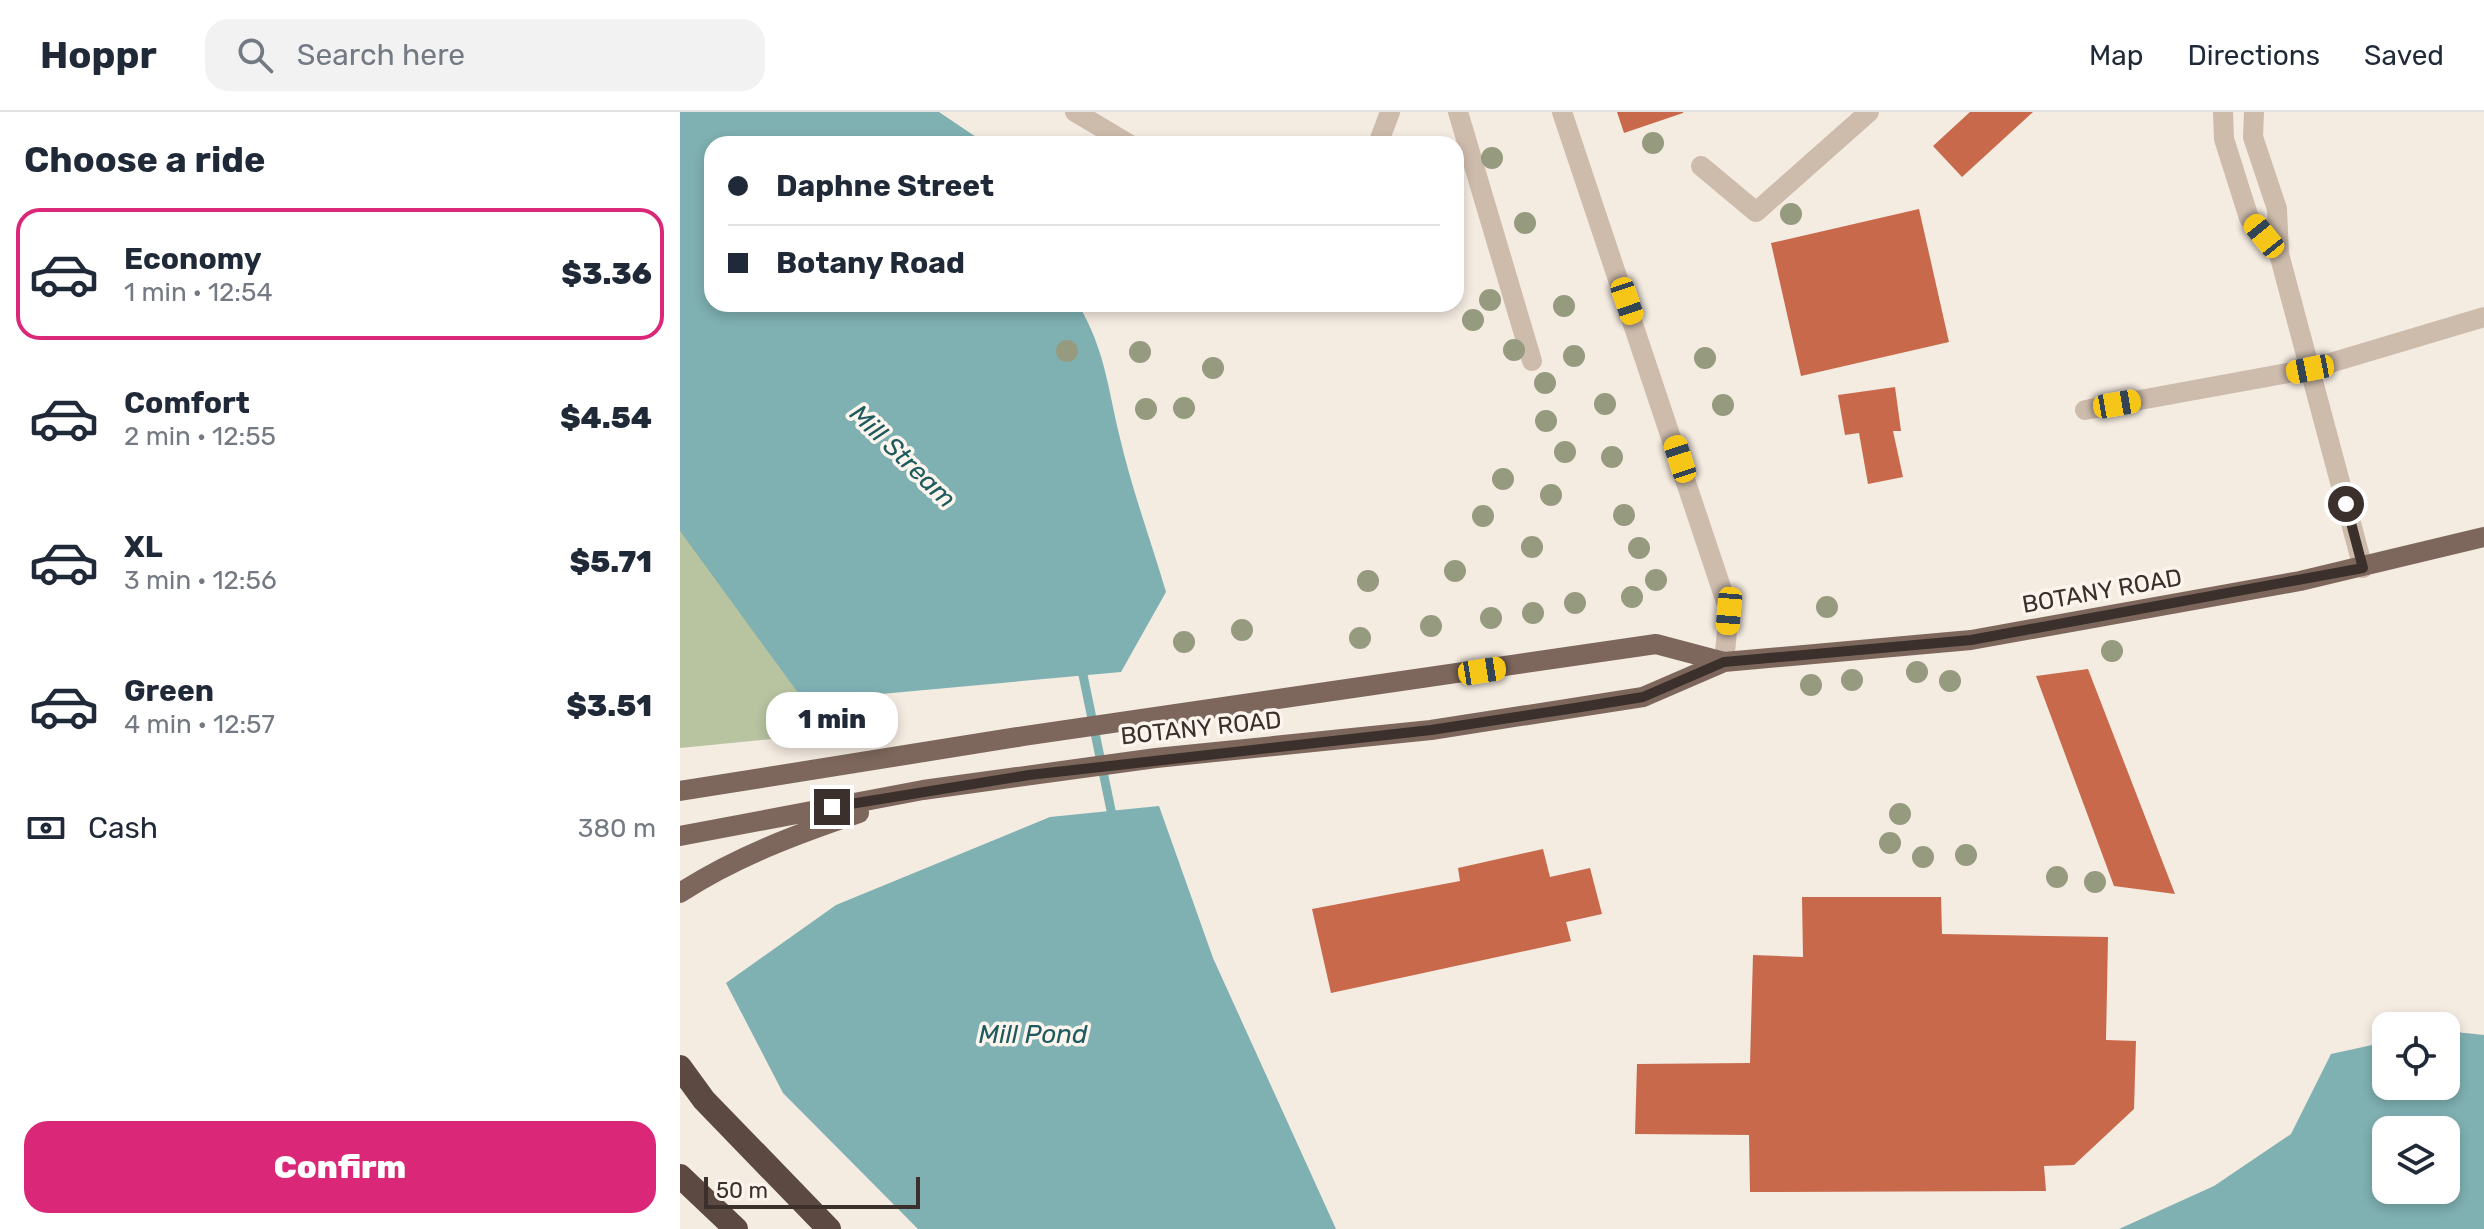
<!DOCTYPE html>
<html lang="en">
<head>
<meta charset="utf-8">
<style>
  body { margin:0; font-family:Rubik,sans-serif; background:#f2f2f3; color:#1f2937; height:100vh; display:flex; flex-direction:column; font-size:30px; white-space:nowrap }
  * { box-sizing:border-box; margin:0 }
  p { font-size:26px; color:#747a83 }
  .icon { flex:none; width:44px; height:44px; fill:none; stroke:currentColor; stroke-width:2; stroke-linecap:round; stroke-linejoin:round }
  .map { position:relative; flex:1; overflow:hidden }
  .sheet { display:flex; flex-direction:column; background:#fff; width:680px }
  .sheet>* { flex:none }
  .guide { position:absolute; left:24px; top:24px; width:760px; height:176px; border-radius:24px; box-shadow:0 4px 12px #0003; display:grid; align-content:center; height:176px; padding:0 24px; background:#fff }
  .controls { position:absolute; left:1692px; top:900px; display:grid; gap:16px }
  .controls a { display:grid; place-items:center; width:88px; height:88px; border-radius:16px; background:#fff; box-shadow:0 4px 12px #0003; font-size:40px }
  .scale { position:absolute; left:24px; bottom:20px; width:216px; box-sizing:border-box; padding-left:8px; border:4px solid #3b302b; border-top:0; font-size:22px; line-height:28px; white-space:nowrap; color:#3b302b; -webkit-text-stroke:6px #fbf5ee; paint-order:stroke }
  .end { position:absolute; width:36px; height:36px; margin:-18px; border:10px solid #3b302b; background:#fff; box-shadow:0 0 0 4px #fff }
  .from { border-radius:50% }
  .bubble { position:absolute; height:56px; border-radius:24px; background:#fff; box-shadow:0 4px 12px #0003; font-size:26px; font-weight:800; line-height:56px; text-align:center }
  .car { position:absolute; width:24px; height:48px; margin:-24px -12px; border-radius:10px; box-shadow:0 0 6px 2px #0007; background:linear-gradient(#f5c518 24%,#345 0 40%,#f5c518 0 76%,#345 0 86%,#f5c518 0) }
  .guide b { display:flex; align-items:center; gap:28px; height:76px; font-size:30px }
  .guide b+b { border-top:2px solid #e0e1e3 }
  .guide i { width:20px; height:20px; background:#1f2937 }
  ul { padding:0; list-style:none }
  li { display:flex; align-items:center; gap:24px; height:132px; margin:0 16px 12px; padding:0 8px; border:4px solid transparent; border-radius:24px }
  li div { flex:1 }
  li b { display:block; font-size:30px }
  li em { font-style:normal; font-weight:800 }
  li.current { border-color:#db2777 }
  li>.icon { width:72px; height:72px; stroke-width:1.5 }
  h2 { padding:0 24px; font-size:36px; line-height:96px }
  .pay { display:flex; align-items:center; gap:20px; height:88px; padding:0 24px; font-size:30px }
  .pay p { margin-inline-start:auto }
  .action { display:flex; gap:16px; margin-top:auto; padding:16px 24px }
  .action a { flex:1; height:92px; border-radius:24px; background:#db2777; color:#fff; font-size:32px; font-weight:800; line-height:92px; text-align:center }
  header { display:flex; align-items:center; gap:48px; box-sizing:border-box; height:112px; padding:0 40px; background:#fff; border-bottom:2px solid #e0e1e3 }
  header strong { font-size:38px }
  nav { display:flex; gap:44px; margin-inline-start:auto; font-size:28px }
  .search { width:560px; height:72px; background:#f2f2f3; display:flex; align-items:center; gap:20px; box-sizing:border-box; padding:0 28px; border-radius:24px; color:#747a83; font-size:30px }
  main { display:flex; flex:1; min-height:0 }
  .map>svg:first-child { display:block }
</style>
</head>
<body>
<header>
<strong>Hoppr</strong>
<div class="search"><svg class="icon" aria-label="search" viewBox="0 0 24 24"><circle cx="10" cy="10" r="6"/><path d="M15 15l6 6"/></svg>Search here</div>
<nav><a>Map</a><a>Directions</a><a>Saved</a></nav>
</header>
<main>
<section class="sheet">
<h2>Choose a ride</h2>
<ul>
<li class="current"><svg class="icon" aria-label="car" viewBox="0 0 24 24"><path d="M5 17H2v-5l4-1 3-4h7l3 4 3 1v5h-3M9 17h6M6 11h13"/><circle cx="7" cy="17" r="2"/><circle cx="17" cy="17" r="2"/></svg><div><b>Economy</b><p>1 min · 12:54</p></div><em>$3.36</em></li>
<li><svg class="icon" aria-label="car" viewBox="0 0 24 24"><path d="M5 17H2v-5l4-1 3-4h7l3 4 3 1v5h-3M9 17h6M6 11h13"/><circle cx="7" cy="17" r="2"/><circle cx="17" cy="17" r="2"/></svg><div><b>Comfort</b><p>2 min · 12:55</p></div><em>$4.54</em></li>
<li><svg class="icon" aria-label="car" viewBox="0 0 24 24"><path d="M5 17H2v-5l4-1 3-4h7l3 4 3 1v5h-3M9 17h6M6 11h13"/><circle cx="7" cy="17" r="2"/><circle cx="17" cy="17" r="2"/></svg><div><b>XL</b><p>3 min · 12:56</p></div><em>$5.71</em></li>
<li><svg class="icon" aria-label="car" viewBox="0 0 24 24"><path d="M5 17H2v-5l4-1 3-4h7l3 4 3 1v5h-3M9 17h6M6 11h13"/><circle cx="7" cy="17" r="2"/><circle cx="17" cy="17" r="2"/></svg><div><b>Green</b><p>4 min · 12:57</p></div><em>$3.51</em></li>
</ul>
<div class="pay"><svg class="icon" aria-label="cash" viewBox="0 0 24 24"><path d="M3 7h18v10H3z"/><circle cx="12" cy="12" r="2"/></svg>Cash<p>380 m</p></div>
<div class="action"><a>Confirm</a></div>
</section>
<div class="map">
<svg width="1804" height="1117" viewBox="0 0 1804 1117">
  <rect width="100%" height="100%" fill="#f4ebe1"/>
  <path fill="#b8c4a0" d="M0 413 152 621 0 636Z"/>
  <path fill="#7fb0b2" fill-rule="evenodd" d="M0 0H259L302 29 304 32H32V192H398C425 237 428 277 440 326 452 378 471 429 486 480L441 560 124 589 0 419Z
    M479 694 533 846 656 1117H238L103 981 46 871 156 793 370 705Z
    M1766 919 1804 923V1117H1439L1534 1074 1611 1022 1651 942 1706 930V974H1766ZM1766 1018V1078H1706V1018Z"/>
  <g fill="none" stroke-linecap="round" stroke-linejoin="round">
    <path stroke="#7fb0b2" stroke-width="9" d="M398 556 403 563 433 708"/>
  </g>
  <path fill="#c8694b" d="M937 0H1003V1L944 21Z
    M1290 0H1353L1282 65 1253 34Z
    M1239 97 1269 230 1121 264 1091 131Z
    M1215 275 1221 319H1213L1223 365 1188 372 1179 321 1165 323 1158 283Z
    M1408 557 1495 782 1434 774 1356 564Z
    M863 737 870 765 910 756 922 802 886 810 891 829 651 881 632 797 780 769 778 756Z
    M1122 785H1261L1262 822 1428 825 1426 928 1456 929 1454 997 1394 1053 1364 1054 1366 1079 1070 1080 1069 1023 955 1022 957 952 1070 951 1073 843 1123 845Z"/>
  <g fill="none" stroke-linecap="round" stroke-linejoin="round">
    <path stroke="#cdbbac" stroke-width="20" d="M395 0 449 32
      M778 0 852 249
      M882 0 1049 499 1044 550
      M1543 0 1544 27 1569 106 1599 142
      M1574 0 1573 25 1597 97 1599 142 1683 456
      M698 32 710 0
      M1021 54 1076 100 1189 0
      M1405 298 1630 257 1804 205"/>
    <path stroke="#7d675c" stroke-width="20" d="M0 679 344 624 976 532 1044 550 1291 528 1620 469 1804 425
      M0 724 243 678 476 646 751 618 963 585 1044 550
      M0 781C55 745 117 722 179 701"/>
    <path stroke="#5c4a42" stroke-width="24" d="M0 955 24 988 149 1117
      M0 1064 56 1117"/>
  </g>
  <g fill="#969b7f">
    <circle cx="973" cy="31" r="11"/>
    <circle cx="812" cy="46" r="11"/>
    <circle cx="1111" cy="102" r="11"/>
    <circle cx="845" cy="111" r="11"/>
    <circle cx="810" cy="188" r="11"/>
    <circle cx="884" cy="194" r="11"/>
    <circle cx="793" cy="208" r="11"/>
    <circle cx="834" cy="238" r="11"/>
    <circle cx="387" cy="239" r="11"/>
    <circle cx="460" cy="240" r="11"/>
    <circle cx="894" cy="244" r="11"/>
    <circle cx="1025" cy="246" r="11"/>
    <circle cx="533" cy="256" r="11"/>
    <circle cx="865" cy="271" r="11"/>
    <circle cx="925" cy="292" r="11"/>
    <circle cx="1043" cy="293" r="11"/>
    <circle cx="504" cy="296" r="11"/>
    <circle cx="466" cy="297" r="11"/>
    <circle cx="866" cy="309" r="11"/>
    <circle cx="885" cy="340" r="11"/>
    <circle cx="932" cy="345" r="11"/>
    <circle cx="823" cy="367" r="11"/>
    <circle cx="871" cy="383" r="11"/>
    <circle cx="944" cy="403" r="11"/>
    <circle cx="803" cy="404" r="11"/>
    <circle cx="852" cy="435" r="11"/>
    <circle cx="959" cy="436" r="11"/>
    <circle cx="775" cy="459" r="11"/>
    <circle cx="976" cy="468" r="11"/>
    <circle cx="688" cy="469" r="11"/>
    <circle cx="952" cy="485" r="11"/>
    <circle cx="895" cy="491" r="11"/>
    <circle cx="1147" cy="495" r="11"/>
    <circle cx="853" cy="501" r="11"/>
    <circle cx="811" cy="506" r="11"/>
    <circle cx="751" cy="514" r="11"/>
    <circle cx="562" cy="518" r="11"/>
    <circle cx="680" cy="526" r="11"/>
    <circle cx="504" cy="530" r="11"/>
    <circle cx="1432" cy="539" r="11"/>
    <circle cx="1237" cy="560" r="11"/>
    <circle cx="1172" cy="568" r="11"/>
    <circle cx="1270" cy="569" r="11"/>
    <circle cx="1131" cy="573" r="11"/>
    <circle cx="1220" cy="702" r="11"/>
    <circle cx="1210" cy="731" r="11"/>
    <circle cx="1286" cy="743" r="11"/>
    <circle cx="1243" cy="745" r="11"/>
    <circle cx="1377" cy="765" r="11"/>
    <circle cx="1415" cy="770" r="11"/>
  </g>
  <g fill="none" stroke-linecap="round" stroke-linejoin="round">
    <path stroke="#3b302b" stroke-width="10" d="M152 695 349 663 751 618 895 596 963 585 1044 550 1291 528 1683 456 1666 392"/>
  </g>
  <g text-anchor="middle" stroke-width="7" stroke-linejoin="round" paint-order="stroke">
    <g font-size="24" fill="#3b302b" stroke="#fbf5ee">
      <text transform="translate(1422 479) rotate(-10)" y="8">BOTANY ROAD</text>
      <text transform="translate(521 616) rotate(-6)" y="8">BOTANY ROAD</text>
    </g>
    <g font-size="26" font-style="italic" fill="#1f5a5e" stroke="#fbf5ee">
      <text transform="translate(223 344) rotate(44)" y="9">Mill Stream</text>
      <text x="353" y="931">Mill Pond</text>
    </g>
  </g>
</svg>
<div class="controls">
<a><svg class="icon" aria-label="locate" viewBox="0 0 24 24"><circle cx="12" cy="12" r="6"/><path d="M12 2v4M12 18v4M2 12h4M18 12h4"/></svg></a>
<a><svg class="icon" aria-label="layers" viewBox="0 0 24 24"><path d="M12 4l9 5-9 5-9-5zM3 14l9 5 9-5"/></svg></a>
</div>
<div class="scale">50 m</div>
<i class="end from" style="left:1666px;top:392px"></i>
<i class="end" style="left:152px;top:695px"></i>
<div class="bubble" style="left:86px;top:580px;width:132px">1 min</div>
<i class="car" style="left:1584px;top:124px;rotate:321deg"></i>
<i class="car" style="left:947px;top:189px;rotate:161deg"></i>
<i class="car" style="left:1630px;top:257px;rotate:259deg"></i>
<i class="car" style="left:1437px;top:292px;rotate:80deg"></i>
<i class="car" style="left:1000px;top:347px;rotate:342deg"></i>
<i class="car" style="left:1049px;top:499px;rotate:185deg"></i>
<i class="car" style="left:802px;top:559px;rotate:81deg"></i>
<div class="guide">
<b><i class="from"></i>Daphne Street</b>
<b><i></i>Botany Road</b>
</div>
</div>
</main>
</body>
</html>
